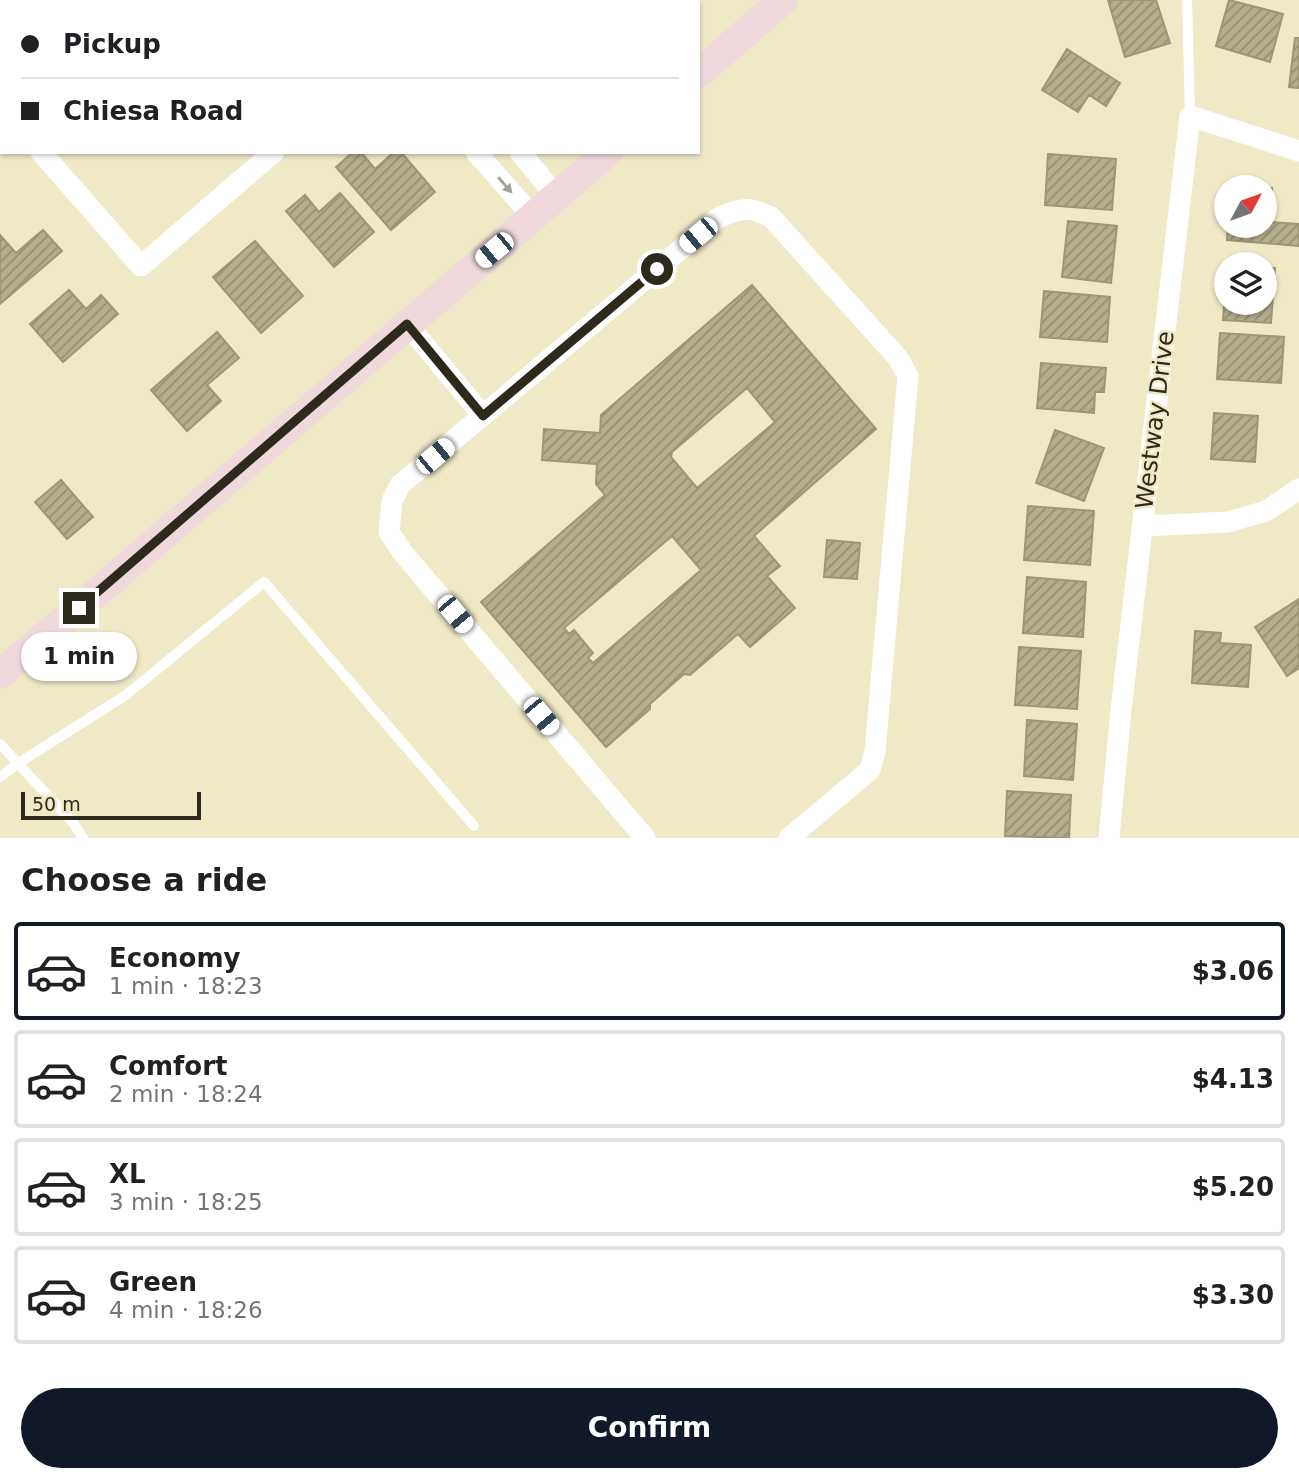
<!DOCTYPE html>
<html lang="en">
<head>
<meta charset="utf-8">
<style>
  body { margin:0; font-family:"DejaVu Sans",sans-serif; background:#f2f2f2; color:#202124; height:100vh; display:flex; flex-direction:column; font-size:26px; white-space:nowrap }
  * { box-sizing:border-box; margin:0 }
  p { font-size:23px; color:#757577 }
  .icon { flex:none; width:38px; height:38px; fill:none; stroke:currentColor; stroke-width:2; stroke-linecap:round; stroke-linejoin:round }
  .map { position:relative; height:838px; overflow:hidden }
  .details { display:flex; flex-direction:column; background:#fff; flex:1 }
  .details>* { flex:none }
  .top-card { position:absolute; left:0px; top:0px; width:700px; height:154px; box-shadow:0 2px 5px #0004; display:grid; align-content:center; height:154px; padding:0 21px; background:#fff }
  .needle { width:46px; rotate:49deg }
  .controls { position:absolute; left:1214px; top:175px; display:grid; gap:14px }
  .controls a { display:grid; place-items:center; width:63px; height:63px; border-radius:50%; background:#fff; box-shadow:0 2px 5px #0004; font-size:35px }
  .scale { position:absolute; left:21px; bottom:18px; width:180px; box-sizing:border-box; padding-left:7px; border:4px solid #2d2a1d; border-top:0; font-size:19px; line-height:24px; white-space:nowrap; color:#2d2a1d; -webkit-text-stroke:5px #f0e9c6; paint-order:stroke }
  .end { position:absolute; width:32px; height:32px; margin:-16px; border:9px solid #2d2a1d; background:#fff; box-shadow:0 0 0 4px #fff }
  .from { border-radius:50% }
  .bubble { position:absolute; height:49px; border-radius:24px; background:#fff; box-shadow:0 2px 5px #0004; font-size:23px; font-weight:700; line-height:49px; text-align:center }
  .car { position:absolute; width:21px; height:42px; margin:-21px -10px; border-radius:9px; box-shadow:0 0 5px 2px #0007; background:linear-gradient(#fff 24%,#345 0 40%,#fff 0 76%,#345 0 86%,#fff 0) }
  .top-card b { display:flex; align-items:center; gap:24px; height:66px; font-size:26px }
  .top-card b+b { border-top:2px solid #e0e0e0 }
  .top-card i { width:18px; height:18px; background:#202124 }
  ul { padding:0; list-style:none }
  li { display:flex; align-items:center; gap:21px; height:98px; margin:0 14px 10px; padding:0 7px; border:4px solid #e0e0e0; border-radius:7px }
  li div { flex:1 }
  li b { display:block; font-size:26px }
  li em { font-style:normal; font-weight:700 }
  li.current { border-color:#111827 }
  li>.icon { width:63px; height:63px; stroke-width:1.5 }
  h2 { padding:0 21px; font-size:32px; line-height:84px }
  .cta { display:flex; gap:14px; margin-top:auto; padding:14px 21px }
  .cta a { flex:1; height:80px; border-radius:42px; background:#111827; color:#fff; font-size:28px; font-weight:700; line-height:80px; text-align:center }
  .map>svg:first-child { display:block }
</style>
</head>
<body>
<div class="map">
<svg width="1299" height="838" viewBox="0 0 1299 838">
  <defs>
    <pattern id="building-hatch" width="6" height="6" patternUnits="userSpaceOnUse" patternTransform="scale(1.75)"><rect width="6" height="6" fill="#b5ae8d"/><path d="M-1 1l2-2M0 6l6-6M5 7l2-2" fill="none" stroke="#948e73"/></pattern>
  </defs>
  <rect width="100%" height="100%" fill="#f0e9c6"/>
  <path fill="url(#building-hatch)" stroke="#9d9776" stroke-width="2" fill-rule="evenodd" d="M18 0H93L91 2Z
    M1108 0H1156L1170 43 1125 57Z
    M1229 0 1283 14 1270 62 1216 46Z
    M1295 38H1299V88L1289 87Z
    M1067 49 1120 83 1106 106 1089 95 1078 112 1042 90Z
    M353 152H361L375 169 394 152H401L435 192 391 230 336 167Z
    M1048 154 1116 159 1112 210 1045 205Z
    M1265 188H1272L1270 222 1299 224V246L1227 240 1228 226H1265Z
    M340 193 374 232 334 267 286 211 305 195 319 212Z
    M1068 221 1117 226 1111 283 1062 277Z
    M43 230 62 251 0 304V235L16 253Z
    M255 241 303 296 261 333 213 277Z
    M1227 265V303H1265V268H1275L1271 323 1223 320Z
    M752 285 876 429 754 536 780 566 767 576 795 608 750 647 738 634 690 675 684 674 650 704V709L606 747 481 602 605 495 596 484 597 464 542 460 544 429 600 433 601 415ZM747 388 775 422 697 488 671 457 672 452ZM672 536 701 570 593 663 588 658 593 653 574 630 569 634 564 628Z
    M69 290 86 309 101 295 118 314 63 362 30 324Z
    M1044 291 1110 297 1107 342 1040 337Z
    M217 332 239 358 207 385 221 401 187 431 151 390Z
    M1220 333 1284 337 1281 383 1217 379Z
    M1041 363 1106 368 1104 392H1095L1094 413 1037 408Z
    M1214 413 1258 416 1255 462 1211 459Z
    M1055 430 1104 448 1084 501 1036 483Z
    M61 480 93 517 67 539 35 502Z
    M1028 506 1094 511 1090 565 1024 560Z
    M827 540 860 543 857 579 824 577Z
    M1027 577 1086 582 1083 637 1023 633Z
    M1299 599V668L1287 676 1255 627Z
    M1195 631 1221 633 1220 643 1251 645 1248 687 1192 683Z
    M1019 647 1081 651 1077 709 1015 705Z
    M1027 720 1077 724 1073 780 1024 776Z
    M1007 791 1071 795 1069 838 1005 836Z"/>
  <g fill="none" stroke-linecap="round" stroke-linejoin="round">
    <path stroke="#fff" stroke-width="10" d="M1187 0 1190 116
      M0 744 74 824 83 838
      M0 777 17 764 126 695 264 582 474 826"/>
    <path stroke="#fff" stroke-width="21" d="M367 0 368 2
      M0 105 2 107
      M41 152 141 266 274 152
      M476 152 533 217
      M520 152 557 197
      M407 324 483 416
      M1142 526 1228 522 1266 511 1299 489
      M645 838 403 553 389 532 392 501 400 485 718 218C740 208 749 206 771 217L898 358 908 376 875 751 870 770 789 838
      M1109 838 1121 710 1190 116 1299 151"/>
    <path stroke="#efd9dc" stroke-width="30" d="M698 74 783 0
      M0 674 79 608 608 152"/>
  </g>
  <defs><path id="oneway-solid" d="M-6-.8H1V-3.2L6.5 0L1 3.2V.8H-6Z" transform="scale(1.75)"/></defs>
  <use fill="#a09f99" href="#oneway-solid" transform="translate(505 185) rotate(49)"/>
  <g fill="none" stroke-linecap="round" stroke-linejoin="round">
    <path stroke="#2d2a1d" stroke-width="9" d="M79 608 407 324 483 416 657 269"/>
  </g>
  <g text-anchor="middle" stroke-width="5" stroke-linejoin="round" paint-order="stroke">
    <g font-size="24" fill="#2d2a1d" stroke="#f0e9c6">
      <text transform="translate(1155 420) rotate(-83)" y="8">Westway Drive</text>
    </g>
  </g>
</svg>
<div class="controls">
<a><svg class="needle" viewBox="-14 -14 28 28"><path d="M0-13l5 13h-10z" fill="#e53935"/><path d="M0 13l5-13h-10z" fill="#757577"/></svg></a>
<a><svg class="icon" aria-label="layers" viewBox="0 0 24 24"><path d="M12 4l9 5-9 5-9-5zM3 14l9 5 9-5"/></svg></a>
</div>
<div class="scale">50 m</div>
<i class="end from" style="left:657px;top:269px"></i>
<i class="end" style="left:79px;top:608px"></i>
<div class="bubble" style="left:21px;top:632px;width:116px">1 min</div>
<i class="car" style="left:698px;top:235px;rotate:230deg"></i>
<i class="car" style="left:494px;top:250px;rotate:230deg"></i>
<i class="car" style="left:435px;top:456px;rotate:50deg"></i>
<i class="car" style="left:455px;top:614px;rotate:140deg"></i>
<i class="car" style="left:541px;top:716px;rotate:140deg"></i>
<div class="top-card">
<b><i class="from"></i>Pickup</b>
<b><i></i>Chiesa Road</b>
</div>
</div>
<section class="details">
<h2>Choose a ride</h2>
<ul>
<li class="current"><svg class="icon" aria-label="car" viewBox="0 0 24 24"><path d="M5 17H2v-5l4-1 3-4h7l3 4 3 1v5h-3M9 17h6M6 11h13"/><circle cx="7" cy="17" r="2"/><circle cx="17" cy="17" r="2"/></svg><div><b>Economy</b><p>1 min · 18:23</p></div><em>$3.06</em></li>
<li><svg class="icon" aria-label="car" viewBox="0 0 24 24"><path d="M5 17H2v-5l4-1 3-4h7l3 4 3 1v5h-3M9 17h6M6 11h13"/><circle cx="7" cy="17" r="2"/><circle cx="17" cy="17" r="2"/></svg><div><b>Comfort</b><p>2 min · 18:24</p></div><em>$4.13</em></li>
<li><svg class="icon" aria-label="car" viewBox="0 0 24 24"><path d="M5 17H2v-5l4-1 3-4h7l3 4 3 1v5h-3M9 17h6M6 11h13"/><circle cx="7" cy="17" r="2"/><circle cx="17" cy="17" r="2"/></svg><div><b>XL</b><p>3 min · 18:25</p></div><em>$5.20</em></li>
<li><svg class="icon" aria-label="car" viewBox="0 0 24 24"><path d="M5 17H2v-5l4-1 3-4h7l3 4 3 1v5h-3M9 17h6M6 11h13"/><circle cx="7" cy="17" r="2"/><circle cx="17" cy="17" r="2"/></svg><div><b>Green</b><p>4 min · 18:26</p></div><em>$3.30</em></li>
</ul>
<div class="cta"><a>Confirm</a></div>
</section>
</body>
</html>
